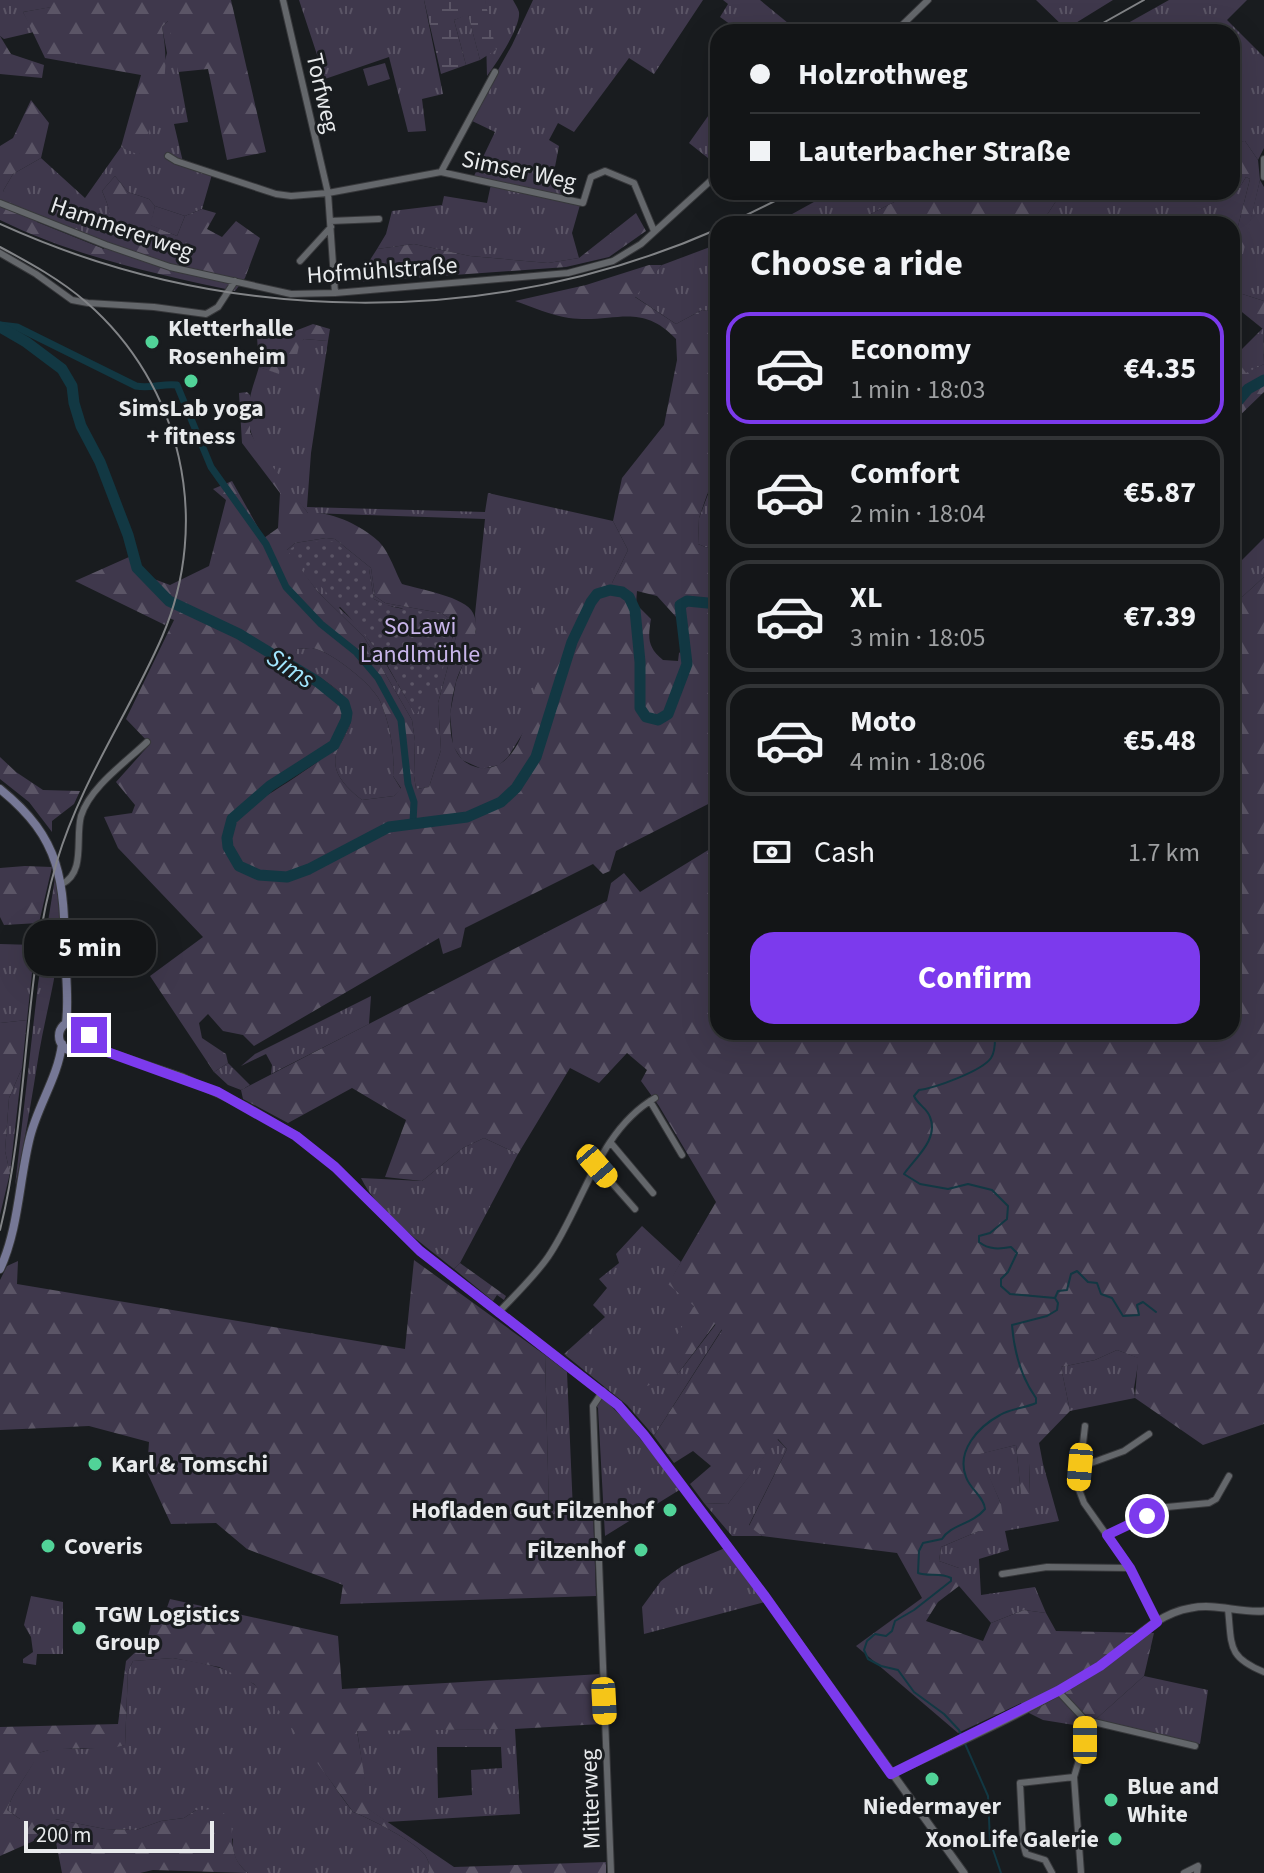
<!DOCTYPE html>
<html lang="en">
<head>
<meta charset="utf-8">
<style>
  body { margin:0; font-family:"Source Sans 3",sans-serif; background:#1c1e20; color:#f1f3f6; height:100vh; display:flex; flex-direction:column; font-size:30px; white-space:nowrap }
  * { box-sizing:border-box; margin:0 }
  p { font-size:26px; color:#9d9fa1 }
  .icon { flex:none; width:44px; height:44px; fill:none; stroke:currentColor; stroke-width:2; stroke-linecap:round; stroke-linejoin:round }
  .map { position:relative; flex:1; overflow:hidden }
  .panel { position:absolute; left:710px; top:216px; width:530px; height:824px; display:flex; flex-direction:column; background:#131517; border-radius:24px; box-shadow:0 8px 32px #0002,0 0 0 2px #323436 }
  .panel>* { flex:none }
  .hud { position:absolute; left:710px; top:24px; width:530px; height:176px; border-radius:24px; box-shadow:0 8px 32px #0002,0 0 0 2px #323436; display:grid; align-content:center; height:176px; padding:0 40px; background:#131517 }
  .scale { position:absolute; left:24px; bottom:20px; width:190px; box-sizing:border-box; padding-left:8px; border:4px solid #e8eaec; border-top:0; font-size:22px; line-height:28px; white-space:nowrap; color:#e8eaec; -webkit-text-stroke:6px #191c1f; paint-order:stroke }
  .end { position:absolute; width:36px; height:36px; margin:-18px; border:10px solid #7c3aed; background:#fff; box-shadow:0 0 0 4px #fff }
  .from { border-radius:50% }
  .bubble { position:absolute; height:56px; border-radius:24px; background:#131517; box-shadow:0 8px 32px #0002,0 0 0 2px #323436; font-size:26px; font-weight:700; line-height:56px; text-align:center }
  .car { position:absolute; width:24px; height:48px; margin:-24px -12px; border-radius:10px; box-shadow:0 0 6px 2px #0007; background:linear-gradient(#f5c518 24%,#345 0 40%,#f5c518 0 76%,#345 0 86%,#f5c518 0) }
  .hud b { display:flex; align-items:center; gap:28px; height:76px; font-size:30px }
  .hud b+b { border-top:2px solid #323436 }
  .hud i { width:20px; height:20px; background:#f1f3f6 }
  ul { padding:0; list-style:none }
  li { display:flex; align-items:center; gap:24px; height:112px; margin:0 16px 12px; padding:0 24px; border:4px solid #323436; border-radius:24px }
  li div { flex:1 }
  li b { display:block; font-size:30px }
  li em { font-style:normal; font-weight:700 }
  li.on { border-color:#7c3aed }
  li>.icon { width:72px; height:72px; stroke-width:1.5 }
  h2 { padding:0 40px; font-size:36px; line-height:96px }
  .pay { display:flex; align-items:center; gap:20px; height:88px; padding:0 40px; font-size:30px }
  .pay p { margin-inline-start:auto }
  .button { display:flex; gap:16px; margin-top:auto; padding:16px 40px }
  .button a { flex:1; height:92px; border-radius:24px; background:#7c3aed; color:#fff; font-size:32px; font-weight:700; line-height:92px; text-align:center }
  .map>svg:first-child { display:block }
</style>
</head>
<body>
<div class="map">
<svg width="1264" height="1873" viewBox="0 0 1264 1873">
  <defs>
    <pattern id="grass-tufts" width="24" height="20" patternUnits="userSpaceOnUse" patternTransform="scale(2)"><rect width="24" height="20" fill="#3f384c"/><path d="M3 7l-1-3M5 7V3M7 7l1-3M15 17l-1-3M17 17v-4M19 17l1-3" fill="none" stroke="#5b5566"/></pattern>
    <pattern id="forest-firs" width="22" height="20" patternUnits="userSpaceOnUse" patternTransform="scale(2)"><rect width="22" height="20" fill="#3f384c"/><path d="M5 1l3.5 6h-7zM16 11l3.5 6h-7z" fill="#5b5566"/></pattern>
    <pattern id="wetland-marsh" width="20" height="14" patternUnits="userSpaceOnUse" patternTransform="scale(2)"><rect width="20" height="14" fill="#3f384c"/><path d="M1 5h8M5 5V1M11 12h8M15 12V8" fill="none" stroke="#5b5566"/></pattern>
    <pattern id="park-dots" width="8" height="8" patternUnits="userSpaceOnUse" patternTransform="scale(2)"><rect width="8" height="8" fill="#3f384c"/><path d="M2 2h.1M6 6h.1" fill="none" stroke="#5b5566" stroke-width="1.8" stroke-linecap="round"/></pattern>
  </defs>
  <rect width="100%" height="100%" fill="#191c1f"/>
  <path fill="url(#grass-tufts)" fill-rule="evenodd" d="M0 0H51L52 7 23 12 34 32 4 39 0 36Z
    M299 0H424L443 94 422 99 426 131 408 132 389 57 325 79Z
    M485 0H513C515 4 518 8 519 12 521 27 496 64 487 76Z
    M533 0H703L654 74 629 58 574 132 558 123 549 140 559 146 554 172 566 176 562 196 474 176 495 132 470 120 512 45Z
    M723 0H760L799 32H741L720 17 728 4Z
    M1036 0H1113L1066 29Z
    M1169 0H1247L1227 20 1264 57V148L1258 160 1245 141 1232 142V32H1112Z
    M468 14 480 60 466 65 454 20Z
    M169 20 188 122 174 124 183 162 213 171 202 209 185 216 155 206 149 199 128 192 115 176 102 191C109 206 116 227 108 243L37 216 3 191 13 174 41 158 85 198 121 147 139 154 167 53 162 27Z
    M718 102V166L689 143Z
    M1246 177 1250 179 1232 250V224H1041L1062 192H1232V185L1238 190Z
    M1260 180 1264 187V301L1233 291Z
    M491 184 580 205 572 233 579 258 548 263 470 256 414 244 377 249 386 234 392 211 442 205 444 196 487 203Z
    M832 192H914L851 224H774Z
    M718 244 716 312 702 310 676 324 634 296 662 265Z
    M1263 328 1264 364 1246 374 1239 363 1232 367V359Z
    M304 339 328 341 311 453 307 507 485 512 488 493 613 521 628 550 612 583 537 683 526 728 508 757 499 765 482 769 462 760 453 746 450 714 456 682 476 631 475 614 485 519 308 513C291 491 257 456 250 429 244 408 253 387 259 367L278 373 281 360Z
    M710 489 718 491V552L698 544 699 518Z
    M326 538 335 539 371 568 375 596 385 603 441 613 452 620 457 633 438 703 441 750 429 787 416 789 414 776 415 741 412 720 364 637 318 592 286 551 295 543ZM369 569 374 599 385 605 401 608 454 633 443 666 416 715 386 664 397 657 392 649 380 655 358 625 339 608Z
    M1264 538V577L1232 606V570Z
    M297 649C303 649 311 647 316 649 334 654 373 685 380 701 390 724 395 752 393 776L401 789 394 796 362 800C300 752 368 739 347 702 337 684 309 672 291 661Z
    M55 878C70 937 49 994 39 1053 32 1097 25 1141 15 1186L38 984Z
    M0 944 35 945 27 1020 0 1023Z
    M371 996 369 1024 271 1074 272 1065 266 1054 241 1066 255 1054Z
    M228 1063 250 1085 241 1090 228 1085 214 1072Z
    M22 1068 10 1173 5 1151 9 1098Z
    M484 1138 518 1154 460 1263 454 1269C424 1245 377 1212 361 1178L422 1181 463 1148Z
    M642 1226 681 1262 669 1284 694 1305 677 1375 716 1324 722 1329 654 1436 627 1405 564 1354 605 1317 593 1305 607 1288 599 1279 619 1263 616 1254Z
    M1117 1350 1139 1358 1134 1388 1135 1398 1070 1411 1061 1367 1095 1360Z
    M545 1355 567 1372 573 1511 549 1512Z
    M603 1398 625 1420 681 1489 605 1536 598 1408 596 1406 598 1400Z
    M777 1439 787 1449 749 1525 762 1536H732L704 1503 728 1504Z
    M1016 1445 1021 1494 1030 1493 1029 1463 1043 1464 1059 1521 1005 1531 1009 1550 979 1559 981 1595 1035 1587 1046 1613 1024 1610 991 1623 959 1586V1568L939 1561 941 1547 979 1531 1001 1504 979 1454Z
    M725 1548 765 1602 644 1634 642 1607 661 1581 682 1566Z
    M31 1596 63 1602V1654H37L36 1665 23 1663V1659L33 1652 31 1637 24 1625Z
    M173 1658C200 1663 232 1667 255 1685 289 1712 324 1775 353 1812 369 1818 416 1842 425 1855 429 1861 430 1866 428 1873H248C236 1863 232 1854 233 1839L196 1810 184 1818 161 1821 136 1830 105 1829 55 1819H20L7 1810C14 1789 29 1774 38 1753L56 1748 85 1749 125 1745 128 1671 133 1661Z
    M1144 1676 1208 1690 1200 1744 1096 1719Z
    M515 1729 520 1814 387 1822 369 1810 357 1730ZM437 1747H501L502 1768 471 1770 472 1795 438 1798Z"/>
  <path fill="url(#forest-firs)" fill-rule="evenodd" d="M51 0H231L266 152 227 160 208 69 178 72 168 21 162 27C172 78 159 109 139 155L121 147 141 75 45 58 23 12 51 7Z
    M0 36 11 54 44 65 42 78 0 74Z
    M31 100 49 123 41 158 13 174 3 191 39 206 37 222 104 249C115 230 111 210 102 191L115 176 128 192 149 199 155 206 151 225 177 236 185 216 202 209 216 213 207 229 222 237 236 221 260 238 245 278 235 291C155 274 74 256 0 220V146L13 138Z
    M1245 141 1258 160 1260 180 1237 280 1232 275V250L1250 179 1246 177 1238 190 1232 185V142Z
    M914 192H1062L1041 224H851Z
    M636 213 646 231 609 257 566 267 356 282 377 249 414 244 470 256 548 263 579 258Z
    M649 265H662L635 297 676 324 702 310 716 312 718 309V491L709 489 699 518 698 544 718 552V799L616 851 610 871 603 874 593 864 465 928 461 947 443 954 439 938 254 1046 243 1035 223 1031 208 1014 199 1023 202 1038 226 1054 228 1063 214 1072 150 976 203 937 118 848 104 817 132 813 135 805 116 782 150 744 126 719 174 620 169 618 165 625 75 581 129 557 154 579 170 585 209 566 226 500 213 489 232 481 264 538 278 528 280 493 242 443 239 393 247 392 250 395V432L263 454 308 513C331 511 360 525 377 540 388 549 395 571 402 584 419 589 466 597 473 613 484 634 462 661 456 682 449 707 442 758 476 767 485 770 497 767 504 761 529 740 526 705 539 678 555 643 576 611 597 579L612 583 628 550 613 521 622 478 664 425 677 360 676 339C640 301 614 324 569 318 551 315 532 307 515 301L586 285ZM326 538 335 539 371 568 375 596 385 603 441 613 452 620 457 633 438 703 441 750 429 787 416 789 414 776 415 741 412 720 364 637 318 592 287 550 295 543ZM637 591 657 596 677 618 682 651 679 653 678 661 663 660C647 647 648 637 651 619L636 604ZM297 649C303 649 311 647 316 649 334 654 373 685 380 701 390 724 395 752 393 776L401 788 394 796 362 800C300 752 368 739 347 702 337 684 309 673 292 662ZM320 757 322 758C318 763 261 800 257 801L275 784Z
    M1233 291 1264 301V359L1263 329 1232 304Z
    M313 324 330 329 328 341 304 339 299 346 297 355 281 360 279 374 259 367 257 337 245 325 295 331Z
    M1239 363 1246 373 1264 364V392L1232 423V367Z
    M1264 577V1424L1203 1445 1135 1398 1138 1358 1117 1350 1095 1360 1061 1367 1070 1411 1039 1443 1043 1464H1029L1030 1494 1021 1495 1016 1445 980 1454 1001 1504 1005 1531H979L941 1547 939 1561 959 1568V1586L938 1602 926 1621 983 1641 991 1623 1024 1610 1046 1613 1056 1631 1154 1633 1144 1676 1096 1719 1074 1725 1043 1720 1027 1712 1021 1703 958 1733 856 1646 922 1598 897 1553 762 1536 749 1526 787 1449 778 1439 728 1504 704 1503 690 1484 711 1466 693 1451 674 1463 654 1436 722 1330 715 1324 677 1375 647 1386 694 1306 668 1284 716 1202 659 1106 641 1081 647 1070 627 1053 599 1083 570 1068 518 1154 484 1138 463 1148 422 1181 385 1177 406 1120 352 1088 288 1123 243 1099 241 1090 607 901 611 883 624 873 640 892 718 844V1032H1232V606Z
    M0 757 16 772 43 790 80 791 74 804 52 821V832L29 802 0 779Z
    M25 866 52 867 39 923 4 925 0 917V868Z
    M27 1020 22 1068 9 1098 5 1151 10 1173 0 1215V1023Z
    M414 1260 545 1355 549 1511H593L596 1596 340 1604 343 1585 247 1549 216 1523 171 1524 147 1472 149 1442 89 1426 0 1430V1280L7 1266 18 1261 17 1284 405 1349Z
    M460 1263 506 1296 504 1300 497 1295 493 1301 454 1269Z
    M170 1599 338 1636 342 1689 601 1674V1724L515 1729 357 1731 370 1810 454 1867 606 1862V1873H428C430 1866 429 1861 425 1855 416 1842 369 1818 353 1812L281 1713 254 1684 219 1667 193 1662 173 1658 133 1661 128 1671 125 1745C96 1753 67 1744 39 1753 29 1774 14 1789 7 1810L20 1819H55L105 1829 136 1830 161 1821 184 1818 196 1810 217 1809 231 1818C233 1840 229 1858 248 1873L153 1870 140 1873H62L54 1832 0 1856V1727L118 1724 126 1661 147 1641 153 1616H164Z"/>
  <path fill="url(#wetland-marsh)" d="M424 0H485L496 50 480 60 468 15 454 20 466 65 441 74Z"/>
  <path fill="url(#park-dots)" d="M327 540 334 542 369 569 374 599C399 614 424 606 451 622 459 652 430 690 416 716L386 663 397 657 393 649 380 655C354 617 318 587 289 550L296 545Z"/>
  <path fill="#3f384c" d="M385 63 390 79 368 86 363 69Z
    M155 206 185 216 177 236 150 225Z"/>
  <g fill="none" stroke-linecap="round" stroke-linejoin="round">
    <path stroke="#123843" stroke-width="2" d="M945 1032 949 1035 960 1032
      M995 1032C995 1040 996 1051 991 1058 982 1071 935 1088 919 1090L914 1096C918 1105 927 1108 930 1117 939 1139 916 1157 904 1174L920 1184 948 1189 968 1184 992 1190 1008 1206 1007 1219 990 1233 979 1236V1242C989 1250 1000 1249 1011 1247L1017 1253 1008 1272 1001 1279V1286L1010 1294 1055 1298 1058 1303 1057 1310 1047 1316 1012 1325C1014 1351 1021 1377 1036 1398V1403C1025 1408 1010 1409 1000 1415 978 1427 956 1451 966 1477 970 1489 984 1497 985 1509 972 1525 951 1524 942 1539L923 1543 919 1551 918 1573C929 1577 940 1572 951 1578V1581L914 1610 895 1621 892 1631 886 1636 875 1634 867 1641 864 1650 868 1659 881 1666 898 1670 914 1692 944 1714 959 1730 988 1796 990 1841 1001 1873
      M1055 1298 1058 1291 1067 1290 1071 1274 1077 1271 1088 1282 1097 1283 1101 1294 1112 1298 1123 1316 1139 1315 1137 1305 1143 1302 1156 1312"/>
    <path stroke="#123843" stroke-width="7" d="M0 325 17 327 136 386C151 389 163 383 177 385L211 467 266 544 286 587 321 624 356 652 378 678 401 720 408 784 414 802 413 822"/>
    <path stroke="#123843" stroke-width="11" d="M0 327 26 342 62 369 72 386 74 403 81 426 100 462 128 535 137 568 169 601 239 634 318 682 344 703 347 713 346 720 334 745 270 786 232 819 227 838 228 847 239 866 259 875 287 877 309 869 389 827 467 817 501 802 516 788 536 757 572 642 591 602 597 594 610 590 622 592 629 597 635 610 640 662V708L646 717 658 720 668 714 687 664 680 605 687 601 718 604
      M1232 408 1248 389 1264 380"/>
    <defs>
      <path id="minor" d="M895 32 928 0
        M168 156 176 161 276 194 291 196 328 193 283 0
        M1264 159V177
        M441 172 495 72
        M0 203 106 245 170 267 291 294 335 293 568 273 613 261 641 244 718 174
        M330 221 379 219
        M0 253 36 274 72 300 88 303 154 307 206 314 218 307 235 281
        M300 261 331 227
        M335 293 328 193 441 172 583 203 591 177 605 171 634 183 654 231
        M62 884C86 872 75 838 81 816 90 787 125 763 147 742
        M650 1101 682 1155
        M611 1143 653 1193
        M597 1166 635 1209
        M498 1313C515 1295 534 1277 548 1257 583 1206 598 1131 655 1098
        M603 1391 593 1406 611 1873
        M1085 1426 1078 1487 1084 1503 1130 1568 1157 1622
        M1080 1467 1124 1451 1149 1434
        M1107 1535 1167 1507 1209 1503 1216 1499 1229 1476
        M1002 1574 1047 1567 1130 1568
        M1228 1609C1232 1646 1227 1657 1264 1672
        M1058 1691 1085 1720V1740L1074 1777 1081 1873
        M1085 1720 1195 1746
        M1052 1873 1045 1860 1026 1854 1023 1843 1020 1783 1074 1777
        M1184 1873 1198 1866 1197 1873"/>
      <path id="tertiary" d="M89 1035 99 1049
        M82 1048 99 1049 182 1077 245 1106 296 1136 335 1167 420 1251 618 1405 644 1435 764 1595 964 1873
        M891 1774C961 1741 1034 1710 1098 1667 1128 1647 1153 1614 1191 1608 1215 1603 1239 1613 1264 1611"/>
      <path id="secondary" d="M0 789C62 839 64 881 65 955 66 978 69 1000 66 1023
        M59 1036a15 15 0 1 1 30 0a15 15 0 1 1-30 0Z
        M0 1269C19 1228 19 1180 30 1137 38 1105 58 1077 62 1044"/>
    </defs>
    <use href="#minor" stroke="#37383b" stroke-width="8"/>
    <use href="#tertiary" stroke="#37383b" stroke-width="9"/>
    <use href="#secondary" stroke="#37383b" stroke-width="10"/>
    <use href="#minor" stroke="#64676b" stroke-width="6"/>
    <use href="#tertiary" stroke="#64676b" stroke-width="7"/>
    <use href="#secondary" stroke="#767896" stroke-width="8"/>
    <path stroke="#828487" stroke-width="2" d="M1087 32 1144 0
      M0 224C227 327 490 329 718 229
      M728 224 793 192
      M0 247C30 263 61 280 86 302 182 385 212 521 162 637 129 713 81 781 57 861 22 978 30 1109 0 1230"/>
  </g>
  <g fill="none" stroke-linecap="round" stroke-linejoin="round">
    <path stroke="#7c3aed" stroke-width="10" d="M89 1035 99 1049 218 1092 296 1136 335 1167 420 1251 618 1405 644 1435 764 1595 891 1774 1058 1691 1100 1666 1157 1622 1130 1568 1107 1535 1147 1516"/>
  </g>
  <g fill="#51d398" stroke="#191c1f" stroke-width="3">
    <circle cx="152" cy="342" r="8"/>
    <circle cx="191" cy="381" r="8"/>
    <circle cx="95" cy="1464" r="8"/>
    <circle cx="670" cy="1510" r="8"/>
    <circle cx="48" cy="1546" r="8"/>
    <circle cx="641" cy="1550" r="8"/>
    <circle cx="79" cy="1628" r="8"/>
    <circle cx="932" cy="1779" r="8"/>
    <circle cx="1111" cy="1800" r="8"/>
    <circle cx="1115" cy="1839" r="8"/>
  </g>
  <g text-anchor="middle" stroke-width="6" stroke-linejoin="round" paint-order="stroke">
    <g font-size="24" fill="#e8eaec" stroke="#191c1f">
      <text transform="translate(323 93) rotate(77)" y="8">Torfweg</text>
      <text transform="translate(519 170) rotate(12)" y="8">Simser Weg</text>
      <text transform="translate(122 228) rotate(19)" y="8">Hammererweg</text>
      <text transform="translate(382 270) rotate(-4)" y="8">Hofmühlstraße</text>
      <text transform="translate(590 1799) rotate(-92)" y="8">Mitterweg</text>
    </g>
    <g font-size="24" font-weight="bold" fill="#e8eaec" stroke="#191c1f" text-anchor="start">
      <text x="168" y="336">Kletterhalle<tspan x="168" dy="28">Rosenheim</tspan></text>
      <text x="191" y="416" text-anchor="middle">SimsLab yoga<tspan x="191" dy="28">+ fitness</tspan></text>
      <text x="111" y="1472">Karl &amp; Tomschi</text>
      <text x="654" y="1518" text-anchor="end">Hofladen Gut Filzenhof</text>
      <text x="64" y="1554">Coveris</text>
      <text x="625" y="1558" text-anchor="end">Filzenhof</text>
      <text x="95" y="1622">TGW Logistics<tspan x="95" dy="28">Group</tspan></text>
      <text x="1127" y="1794">Blue and<tspan x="1127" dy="28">White</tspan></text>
      <text x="932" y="1814" text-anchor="middle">Niedermayer</text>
      <text x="1099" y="1847" text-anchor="end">XonoLife Galerie</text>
    </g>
    <g font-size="24" fill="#c8b5ea" stroke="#191c1f">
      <text x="420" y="634">SoLawi<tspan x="420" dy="28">Landlmühle</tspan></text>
    </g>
    <g font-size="26" font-style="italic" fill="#a1e6fe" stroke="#191c1f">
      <text transform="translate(291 668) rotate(33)" y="9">Sims</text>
    </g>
  </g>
</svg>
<div class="scale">200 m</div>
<i class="end from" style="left:1147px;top:1516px"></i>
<i class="end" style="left:89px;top:1035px"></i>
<div class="bubble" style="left:24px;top:920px;width:132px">5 min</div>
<i class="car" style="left:597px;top:1166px;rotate:139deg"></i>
<i class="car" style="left:1080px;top:1467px;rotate:185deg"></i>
<i class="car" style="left:604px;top:1701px;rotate:177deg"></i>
<i class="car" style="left:1085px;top:1740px;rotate:0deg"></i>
<div class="hud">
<b><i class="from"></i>Holzrothweg</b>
<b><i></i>Lauterbacher Straße</b>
</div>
<section class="panel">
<h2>Choose a ride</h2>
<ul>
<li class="on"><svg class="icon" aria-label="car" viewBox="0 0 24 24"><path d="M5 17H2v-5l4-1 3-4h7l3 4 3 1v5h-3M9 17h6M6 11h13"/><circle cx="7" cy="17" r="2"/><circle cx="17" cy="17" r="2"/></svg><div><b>Economy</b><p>1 min · 18:03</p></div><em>€4.35</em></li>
<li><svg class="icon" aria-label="car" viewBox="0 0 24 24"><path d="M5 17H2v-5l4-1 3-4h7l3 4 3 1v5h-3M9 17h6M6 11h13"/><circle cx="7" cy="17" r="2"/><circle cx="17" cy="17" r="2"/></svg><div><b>Comfort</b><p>2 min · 18:04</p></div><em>€5.87</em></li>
<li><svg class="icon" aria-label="car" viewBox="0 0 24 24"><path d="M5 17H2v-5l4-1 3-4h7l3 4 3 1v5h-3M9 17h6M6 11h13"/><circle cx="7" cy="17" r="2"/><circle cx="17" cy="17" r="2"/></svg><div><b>XL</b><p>3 min · 18:05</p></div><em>€7.39</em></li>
<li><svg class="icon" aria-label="car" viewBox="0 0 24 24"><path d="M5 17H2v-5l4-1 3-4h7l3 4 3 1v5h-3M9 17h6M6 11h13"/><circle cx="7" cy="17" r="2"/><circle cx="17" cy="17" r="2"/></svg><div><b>Moto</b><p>4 min · 18:06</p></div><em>€5.48</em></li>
</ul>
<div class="pay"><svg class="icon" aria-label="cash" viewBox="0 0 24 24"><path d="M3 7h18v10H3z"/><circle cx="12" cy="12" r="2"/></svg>Cash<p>1.7 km</p></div>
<div class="button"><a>Confirm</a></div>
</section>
</div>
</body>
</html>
